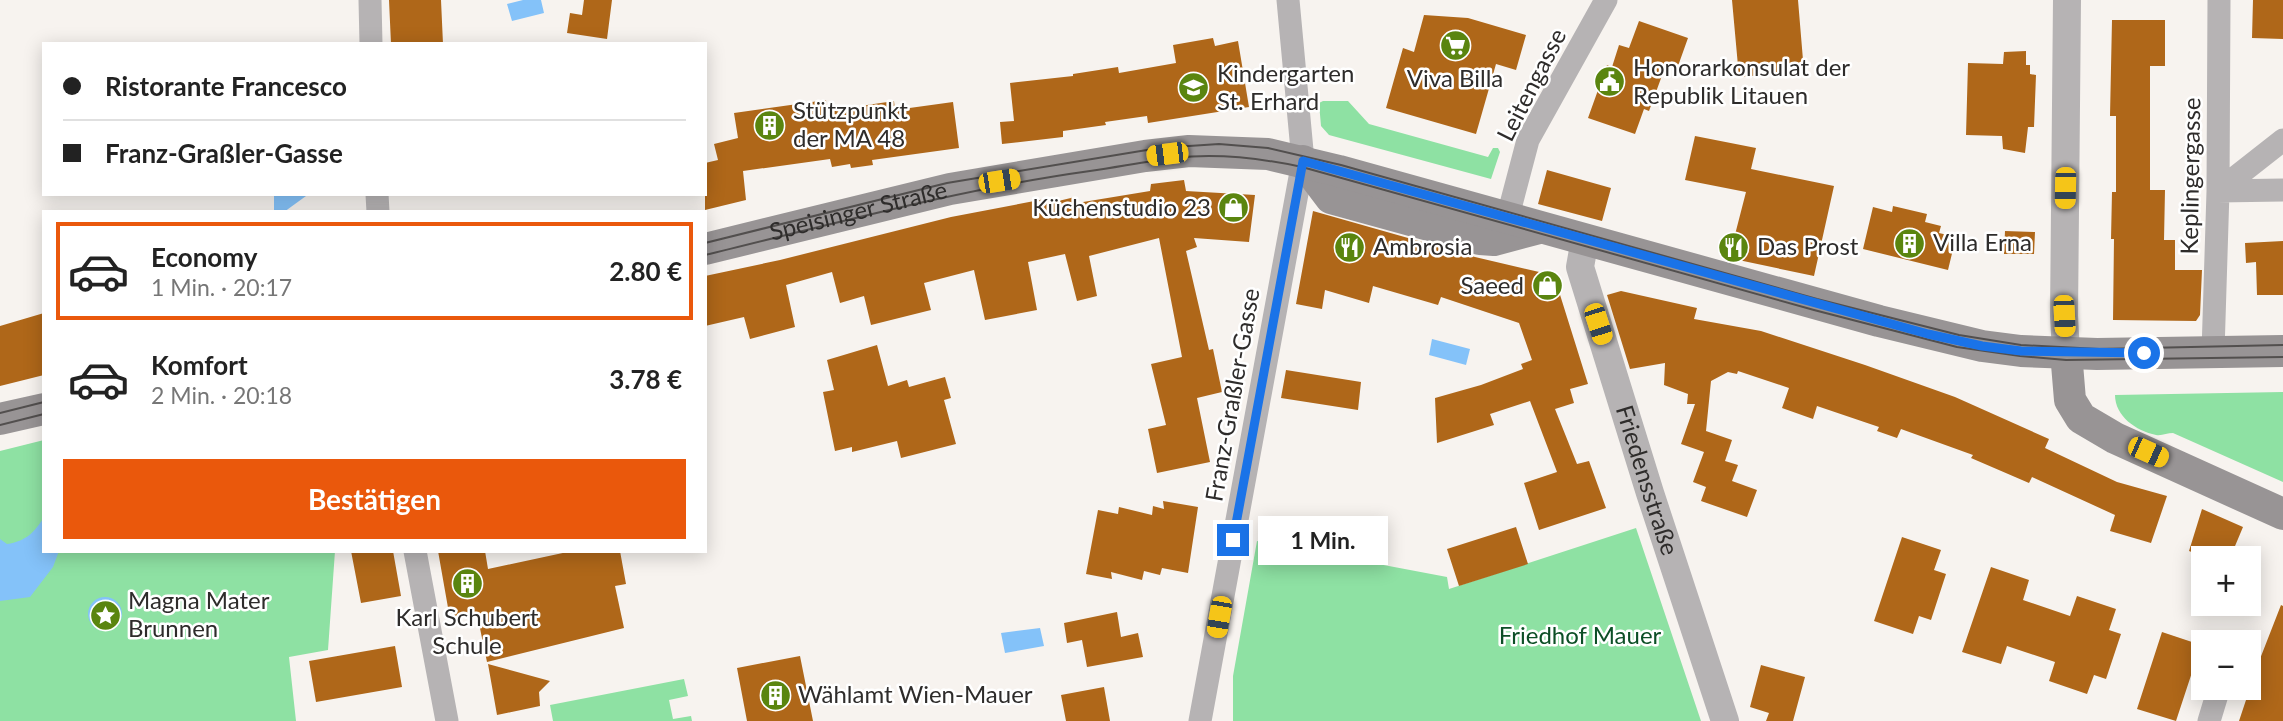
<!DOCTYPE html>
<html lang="de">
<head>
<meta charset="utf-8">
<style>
  body { margin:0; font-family:Lato,sans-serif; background:#f6f6f6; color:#222; height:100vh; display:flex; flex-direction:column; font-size:26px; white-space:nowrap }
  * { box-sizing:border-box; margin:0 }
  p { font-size:23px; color:#767676 }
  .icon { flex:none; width:38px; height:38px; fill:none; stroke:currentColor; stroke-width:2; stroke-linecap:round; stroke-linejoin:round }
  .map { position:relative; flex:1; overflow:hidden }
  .details { position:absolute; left:42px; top:210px; width:665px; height:343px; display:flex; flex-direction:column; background:#fff; border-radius:0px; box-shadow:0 4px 18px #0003 }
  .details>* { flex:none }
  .banner { position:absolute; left:42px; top:42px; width:665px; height:154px; border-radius:0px; box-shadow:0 4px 18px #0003; display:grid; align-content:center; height:154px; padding:0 21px; background:#fff }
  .controls { position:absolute; left:2191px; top:546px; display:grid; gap:14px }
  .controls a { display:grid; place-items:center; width:70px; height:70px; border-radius:0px; background:#fff; box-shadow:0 4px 18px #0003; font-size:35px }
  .end { position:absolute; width:32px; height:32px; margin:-16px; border:9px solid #1a73e8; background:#fff; box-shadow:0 0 0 4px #fff }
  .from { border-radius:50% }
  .bubble { position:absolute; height:49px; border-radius:0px; background:#fff; box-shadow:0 4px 18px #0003; font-size:23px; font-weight:700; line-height:49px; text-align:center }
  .car { position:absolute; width:21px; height:42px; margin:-21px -10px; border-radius:9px; box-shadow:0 0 5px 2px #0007; background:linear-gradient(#f5c518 24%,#345 0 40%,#f5c518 0 76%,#345 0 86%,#f5c518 0) }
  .banner b { display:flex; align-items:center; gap:24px; height:66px; font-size:26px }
  .banner b+b { border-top:2px solid #e0e0e0 }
  .banner i { width:18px; height:18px; background:#222 }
  ul { padding:12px 0 0; list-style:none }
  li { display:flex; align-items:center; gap:21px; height:98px; margin:0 14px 10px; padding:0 7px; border:4px solid transparent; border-radius:0px }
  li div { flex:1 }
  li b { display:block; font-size:26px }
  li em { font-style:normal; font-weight:700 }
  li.on { border-color:#ea580c }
  li>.icon { width:63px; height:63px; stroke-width:1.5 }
  .action { display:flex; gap:14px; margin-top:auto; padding:14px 21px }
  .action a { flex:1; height:80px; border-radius:0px; background:#ea580c; color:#fff; font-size:28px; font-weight:700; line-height:80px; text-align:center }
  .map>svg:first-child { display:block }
</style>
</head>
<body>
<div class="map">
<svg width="2283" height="721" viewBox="0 0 2283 721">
  <rect width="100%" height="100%" fill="#f7f3ef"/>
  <path fill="#8ee1a3" d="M1323 101H1348L1369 124 1488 157 1493 148H1498L1500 152 1491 179 1329 135 1321 126 1319 103Z
    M2283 392V482L2173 433C2167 433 2162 436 2156 435 2136 431 2115 416 2115 395Z
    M44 440V551H335L328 650 289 657 296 721H0V451Z
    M1636 528 1701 721H1233V676L1257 541 1447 577 1449 589Z
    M684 679 688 696 669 700 673 719 691 716 692 721H553L550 705Z"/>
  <path fill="#84c2f9" d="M523 0H541L544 13 512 21 507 4Z
    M274 194H306V196L284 212H274Z
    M1432 339 1470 349 1466 365 1429 355Z
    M44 517V551H59L53 567 30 597 0 601V539L7 544C26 541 34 533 44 517Z
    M88 614a17 17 0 1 1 34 0a17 17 0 1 1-34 0Z
    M1040 628 1044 646 1005 653 1001 633Z"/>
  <path fill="#af6719" d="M389 0H441L443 44H391Z
    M584 0H612L607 39 567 33 570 13 582 15Z
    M1732 0H1798L1804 72 1739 77Z
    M2253 0H2283V39L2252 38Z
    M1424 15 1468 18 1526 35 1516 70 1496 64 1476 134 1386 108 1403 48 1414 52Z
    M2112 20H2165V66H2150V190H2165L2164 240H2175V270H2202L2200 315 2196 321 2113 320 2114 239H2111L2112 192H2116V116H2110Z
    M1639 21 1688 38 1678 66 1667 62 1649 111 1644 109 1635 134 1588 118 1607 65 1612 67 1619 45 1629 48Z
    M1213 38 1215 46 1238 41 1249 107 1148 123 1147 116 1105 122 1106 125 1063 131V137L1002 144 1000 122 1014 121 1010 83 1073 76V74L1118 67 1119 73 1176 63 1173 45Z
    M2026 51V65H2030V74L2036 75 2034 127H2028L2025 153 2003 149 2002 136 1966 135 1968 63 2003 64 2004 52Z
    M826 100 827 111 894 101 895 110 953 102 959 148 872 160 873 165 851 168 850 164 832 167 830 159 743 171 746 200 705 210V163L718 160 714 144 738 138 734 113Z
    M1695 136 1756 148 1751 169 1834 186 1814 276 1729 258 1746 192 1685 180Z
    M1547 170 1611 188 1602 221 1538 204Z
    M1184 180 1186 191 1255 195 1249 242 1194 238 1197 247 1186 251 1209 350 1213 349 1222 392 1197 398 1210 462 1157 473 1148 429 1166 425 1151 364 1182 357 1159 238 1089 256 1097 296 1077 301 1065 254 1028 262 1037 310 985 320 974 270 924 283 931 310 871 325 864 296 840 303 832 272 786 285 795 327 750 339 744 317 705 326V276L780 260 951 217 1050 198V203L1075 197 1077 203 1150 191 1151 184Z
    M1893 206 1927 214 1925 222 1941 226 1939 233 1956 237 1948 270 1863 249 1873 207 1892 212Z
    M1313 211 1475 257 1548 274 1556 282 1588 384 1570 389 1574 403 1555 409 1577 464 1589 461 1606 508 1539 530 1524 483 1557 472 1530 401 1490 414 1494 425 1437 443 1435 398 1481 385 1523 369 1521 364 1532 360 1519 323 1441 297 1438 305 1373 286 1369 303 1325 290 1322 309 1296 304Z
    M2005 231 2035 232 2034 254H2004Z
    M2283 241V295H2257L2256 262 2246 263 2245 243Z
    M1621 291 1697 308 1694 319 1761 331 1865 365 1955 397 2049 439 2045 448 2117 482 2167 496 2151 543 2110 531 2115 515 2032 477 2029 483 1971 458 1973 455 1901 429 1897 438 1877 431 1879 427 1817 406 1813 419 1782 408 1789 388 1738 371 1737 374 1728 372 1711 381 1706 431 1732 440 1725 461 1738 465 1732 481 1757 490 1747 517 1701 501 1706 487 1693 482 1704 452 1681 444 1695 404H1687L1688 394 1664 385 1665 363 1630 369 1607 295Z
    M44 313V375L0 386V326Z
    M877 345 888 386 907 380 909 387 945 377 951 398 944 400 956 444 901 458 897 441 852 452V447L835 451 823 392 834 390 827 360Z
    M1286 370 1361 382 1358 410 1281 398Z
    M1163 501 1198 507 1188 573 1162 568 1160 575 1144 571 1142 580 1111 572 1112 579 1086 574 1098 510 1118 514 1119 507 1152 515 1153 506 1164 509Z
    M2202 509 2243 527 2230 558H2207L2189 551Z
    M1516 527 1528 564 1459 586 1447 549Z
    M1902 537 1941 550 1934 570 1946 574 1931 620 1919 616 1913 634 1874 621Z
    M351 551H393L401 596 361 603Z
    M438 551H485L488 569 572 551H620L626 584 615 586 624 628 487 662 477 614 450 619Z
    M1991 567 2029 580 2023 600 2070 616 2077 596 2116 609 2109 630 2121 634 2106 679 2094 675 2087 694 2049 681 2055 662 2007 646 2001 664 1962 652Z
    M2281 605 2283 606V721H2239L2258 664Z
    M1117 612 1121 637 1138 633 1143 657 1087 667 1082 640 1067 643 1064 623Z
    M2162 632 2201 645 2176 721 2137 709Z
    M395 646 402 687 316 702 309 661Z
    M800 656 813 721H747L737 668Z
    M488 664 550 681 539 692 540 706 497 715Z
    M1761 665 1805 677 1793 721H1766L1769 713 1750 707Z
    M1104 687 1110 721H1066L1061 695Z"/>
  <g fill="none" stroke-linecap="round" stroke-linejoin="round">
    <path stroke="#b6b3b4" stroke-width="23" d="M370 0 371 44
      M2218 191 2283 140
      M2218 191 2283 190
      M377 194 378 212
      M1504 231 1528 140 1606 0
      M2213 352 2218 191 2219 0
      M415 551 447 721
      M1200 721 1303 161 1288 0
      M2209 721 2219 688"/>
    <g stroke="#b6b3b4" stroke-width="28">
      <path id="s1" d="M1585 239 1580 267 1650 493 1725 721"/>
      <path d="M2066 352 2064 316 2067 0"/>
    </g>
    <g stroke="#989495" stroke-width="32">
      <path d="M1303 161 1331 198 1480 239 1494 240 1539 228"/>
      <path id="s2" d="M705 249 950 189 1145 156 1189 151 1268 154 1339 171 1879 321 1982 346 2021 351 2097 354 2283 351"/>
      <path d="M2066 352 2070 400 2081 418 2115 438 2283 514"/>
      <path d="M0 419 44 409"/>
    </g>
    <path stroke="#524f4e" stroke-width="2" d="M705 243 947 183 1159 148 1219 144 1268 148 1341 165 1817 299 1959 335 2021 345 2099 349 2283 345
      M705 255C833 224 960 189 1090 171 1119 167 1147 161 1175 158 1218 153 1260 158 1302 167L1814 310 1957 347 2020 356 2066 360 2283 357
      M0 413 44 402
      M0 425 44 414"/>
  </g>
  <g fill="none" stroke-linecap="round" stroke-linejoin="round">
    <path stroke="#1a73e8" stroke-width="9" d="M1233 540 1303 161 1928 334 1982 346 2021 351 2144 353"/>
  </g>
  <defs>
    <symbol id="supermarket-disc" viewBox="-11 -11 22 22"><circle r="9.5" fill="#5a850f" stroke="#fff"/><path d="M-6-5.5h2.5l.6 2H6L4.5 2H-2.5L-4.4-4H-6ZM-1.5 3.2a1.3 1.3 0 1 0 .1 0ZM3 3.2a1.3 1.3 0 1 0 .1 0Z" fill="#fff"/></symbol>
    <symbol id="civic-disc" viewBox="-11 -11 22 22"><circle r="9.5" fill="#5a850f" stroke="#fff"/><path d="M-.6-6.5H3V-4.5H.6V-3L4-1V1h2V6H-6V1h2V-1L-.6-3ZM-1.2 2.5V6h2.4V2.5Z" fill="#fff"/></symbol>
    <symbol id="school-disc" viewBox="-11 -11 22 22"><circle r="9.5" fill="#5a850f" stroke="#fff"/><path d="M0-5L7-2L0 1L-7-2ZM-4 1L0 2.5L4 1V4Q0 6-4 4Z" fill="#fff"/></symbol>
    <symbol id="building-disc" viewBox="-11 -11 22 22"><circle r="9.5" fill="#5a850f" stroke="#fff"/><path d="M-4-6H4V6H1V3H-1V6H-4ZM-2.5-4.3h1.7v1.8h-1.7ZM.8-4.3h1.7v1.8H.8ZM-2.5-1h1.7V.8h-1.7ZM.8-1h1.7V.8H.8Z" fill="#fff"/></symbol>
    <symbol id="shop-disc" viewBox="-11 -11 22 22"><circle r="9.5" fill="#5a850f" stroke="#fff"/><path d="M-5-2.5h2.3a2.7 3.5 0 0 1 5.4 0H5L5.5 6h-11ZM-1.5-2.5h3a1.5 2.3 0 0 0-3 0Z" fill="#fff"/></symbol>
    <symbol id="restaurant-disc" viewBox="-11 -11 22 22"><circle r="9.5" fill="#5a850f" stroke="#fff"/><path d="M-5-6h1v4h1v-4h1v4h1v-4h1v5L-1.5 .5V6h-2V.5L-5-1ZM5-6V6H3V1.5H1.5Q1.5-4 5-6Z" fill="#fff"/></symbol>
    <symbol id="sight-disc" viewBox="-11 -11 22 22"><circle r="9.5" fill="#5a850f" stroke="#fff"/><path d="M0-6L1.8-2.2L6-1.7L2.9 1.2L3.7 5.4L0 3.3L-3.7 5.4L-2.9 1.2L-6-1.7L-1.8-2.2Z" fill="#fff"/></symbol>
  </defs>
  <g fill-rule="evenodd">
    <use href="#supermarket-disc" x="1438" y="28" width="35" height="35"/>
    <use href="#civic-disc" x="1592" y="64" width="35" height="35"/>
    <use href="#school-disc" x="1176" y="70" width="35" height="35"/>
    <use href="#building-disc" x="752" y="108" width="35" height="35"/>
    <use href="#shop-disc" x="1216" y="190" width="35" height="35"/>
    <use href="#building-disc" x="1892" y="226" width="35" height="35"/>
    <use href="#restaurant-disc" x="1332" y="230" width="35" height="35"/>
    <use href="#restaurant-disc" x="1716" y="230" width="35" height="35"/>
    <use href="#shop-disc" x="1530" y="268" width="35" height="35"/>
    <use href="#building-disc" x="450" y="566" width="35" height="35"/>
    <use href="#sight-disc" x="88" y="598" width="35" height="35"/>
    <use href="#building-disc" x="758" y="678" width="35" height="35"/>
  </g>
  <g text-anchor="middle" stroke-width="5" stroke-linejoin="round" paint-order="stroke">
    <g font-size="24" fill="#2e2c2b" stroke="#fff" text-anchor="start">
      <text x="1633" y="76">Honorarkonsulat der<tspan x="1633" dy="28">Republik Litauen</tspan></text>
      <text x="1217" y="82">Kindergarten<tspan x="1217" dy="28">St. Erhard</tspan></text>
      <text x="1455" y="87" text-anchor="middle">Viva Billa</text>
      <text x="793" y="119">Stützpunkt<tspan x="793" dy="28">der MA 48</tspan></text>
      <text x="1211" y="216" text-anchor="end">Küchenstudio 23</text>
      <text x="1933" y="251">Villa Erna</text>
      <text x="1373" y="255">Ambrosia</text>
      <text x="1757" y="255">Das Prost</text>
      <text x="1524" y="294" text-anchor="end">Saeed</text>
      <text x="128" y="609">Magna Mater<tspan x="128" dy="28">Brunnen</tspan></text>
      <text x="467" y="626" text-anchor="middle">Karl Schubert<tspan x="467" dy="28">Schule</tspan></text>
      <text x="798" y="703">Wählamt Wien-Mauer</text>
    </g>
    <g font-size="24" fill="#2e2c2b" stroke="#fff">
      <text transform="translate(1532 85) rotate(-63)" y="8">Leitengasse</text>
      <text transform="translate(2191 176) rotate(-89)" y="8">Keplingergasse</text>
      <text dy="8" stroke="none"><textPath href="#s2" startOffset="158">Speisinger Straße</textPath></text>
      <text transform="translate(1233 395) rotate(-80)" y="8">Franz-Graßler-Gasse</text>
      <text dy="8" stroke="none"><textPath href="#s1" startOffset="252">Friedensstraße</textPath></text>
    </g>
    <g font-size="24" fill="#0c4f26" stroke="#fff">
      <text x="1580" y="644">Friedhof Mauer</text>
    </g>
  </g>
</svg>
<div class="controls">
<a>+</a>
<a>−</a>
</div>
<i class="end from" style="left:2144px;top:353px"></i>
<i class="end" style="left:1233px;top:540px"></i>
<div class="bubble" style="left:1258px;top:516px;width:130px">1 Min.</div>
<i class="car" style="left:1167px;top:154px;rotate:263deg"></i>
<i class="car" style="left:999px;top:181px;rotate:81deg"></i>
<i class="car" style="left:2065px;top:188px;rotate:181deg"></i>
<i class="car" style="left:2064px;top:316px;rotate:177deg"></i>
<i class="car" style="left:1598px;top:324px;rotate:162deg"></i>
<i class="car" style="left:2148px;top:452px;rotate:114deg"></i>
<i class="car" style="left:1219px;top:617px;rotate:190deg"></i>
<div class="banner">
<b><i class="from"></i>Ristorante Francesco</b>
<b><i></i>Franz-Graßler-Gasse</b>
</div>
<section class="details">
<ul>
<li class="on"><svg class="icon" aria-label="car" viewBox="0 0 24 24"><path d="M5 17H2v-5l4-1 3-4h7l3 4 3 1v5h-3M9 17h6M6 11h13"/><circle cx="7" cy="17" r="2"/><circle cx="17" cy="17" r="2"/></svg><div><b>Economy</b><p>1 Min. · 20:17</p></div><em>2.80 €</em></li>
<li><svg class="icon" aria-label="car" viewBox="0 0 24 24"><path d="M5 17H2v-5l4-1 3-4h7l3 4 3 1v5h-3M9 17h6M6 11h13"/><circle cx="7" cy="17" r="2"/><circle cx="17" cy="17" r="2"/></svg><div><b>Komfort</b><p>2 Min. · 20:18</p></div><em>3.78 €</em></li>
</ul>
<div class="action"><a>Bestätigen</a></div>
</section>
</div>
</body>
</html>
